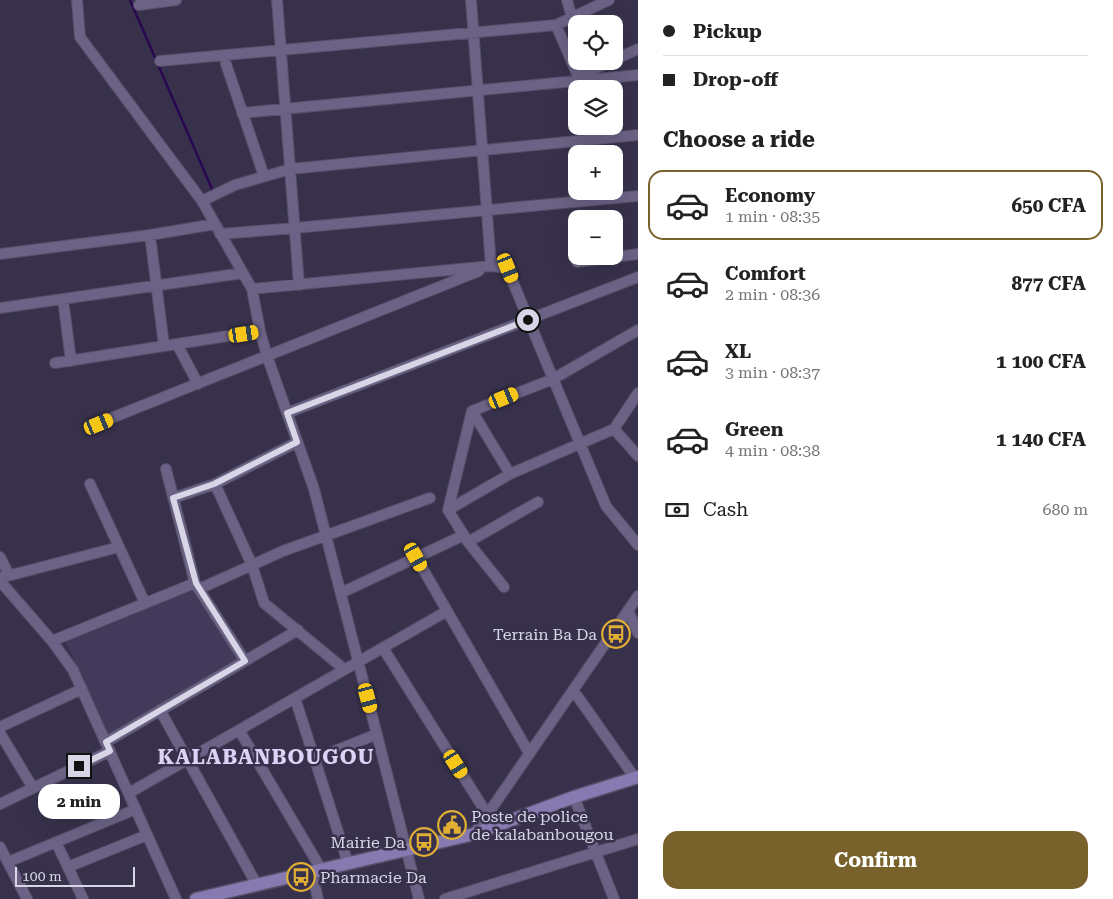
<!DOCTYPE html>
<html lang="en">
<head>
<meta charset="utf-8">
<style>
  body { margin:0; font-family:"Roboto Serif",serif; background:#f2f2f2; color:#222; height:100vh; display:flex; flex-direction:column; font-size:19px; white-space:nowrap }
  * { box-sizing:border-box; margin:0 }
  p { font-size:16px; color:#767676 }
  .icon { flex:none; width:28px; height:28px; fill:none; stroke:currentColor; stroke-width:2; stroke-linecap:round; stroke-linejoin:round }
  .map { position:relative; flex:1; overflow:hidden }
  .details { display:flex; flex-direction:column; background:#fff; width:475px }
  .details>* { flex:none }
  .top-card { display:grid; align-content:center; height:110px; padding:0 25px; background:#fff }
  .controls { position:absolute; left:568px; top:15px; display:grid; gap:10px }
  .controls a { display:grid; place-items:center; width:55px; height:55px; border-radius:10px; background:#fff; box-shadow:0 5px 20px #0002; font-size:25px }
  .scale { position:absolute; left:15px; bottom:12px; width:120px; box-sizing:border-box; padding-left:5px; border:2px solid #d8d5e6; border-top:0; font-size:14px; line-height:18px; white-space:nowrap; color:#d8d5e6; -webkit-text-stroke:4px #38314c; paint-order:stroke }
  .end { position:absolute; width:22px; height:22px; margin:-11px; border:6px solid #d8d5e6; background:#111; box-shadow:0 0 0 2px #111 }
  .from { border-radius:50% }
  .bubble { position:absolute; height:35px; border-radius:15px; background:#fff; box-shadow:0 5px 20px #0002; font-size:16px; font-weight:700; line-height:35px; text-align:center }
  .car { position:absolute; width:15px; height:30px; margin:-15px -8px; border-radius:6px; box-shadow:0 0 4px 1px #0007; background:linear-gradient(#f5c518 24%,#345 0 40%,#f5c518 0 76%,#345 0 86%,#f5c518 0) }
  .top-card b { display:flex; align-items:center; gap:18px; height:48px; font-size:19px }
  .top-card b+b { border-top:1px solid #e0e0e0 }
  .top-card i { width:12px; height:12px; background:#222 }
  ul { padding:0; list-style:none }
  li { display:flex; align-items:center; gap:15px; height:70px; margin:0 10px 8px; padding:0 15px; border:2px solid transparent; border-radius:15px }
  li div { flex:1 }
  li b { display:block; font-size:19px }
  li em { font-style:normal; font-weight:700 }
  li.current { border-color:#78612a }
  li>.icon { width:45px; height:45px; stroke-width:1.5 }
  h2 { padding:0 25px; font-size:22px; line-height:60px }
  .pay { display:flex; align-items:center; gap:12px; height:55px; padding:0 25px; font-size:19px }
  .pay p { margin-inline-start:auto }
  .button { display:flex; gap:10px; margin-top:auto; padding:10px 25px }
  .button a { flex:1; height:58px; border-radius:15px; background:#78612a; color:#fff; font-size:20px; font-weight:700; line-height:58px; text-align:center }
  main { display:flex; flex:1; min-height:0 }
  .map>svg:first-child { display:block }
</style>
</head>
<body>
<main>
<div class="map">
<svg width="638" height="899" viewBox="0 0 638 899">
  <rect width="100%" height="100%" fill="#38314c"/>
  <path fill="#433a5b" d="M194 590 238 660 107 735 65 640Z"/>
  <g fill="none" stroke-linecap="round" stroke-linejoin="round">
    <path stroke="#290753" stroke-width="2.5" d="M130 0 212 189"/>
    <defs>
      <path id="street" d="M77 0 80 37 202 201 252 289 260 331 267 356 314 489 419 899
        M277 0 299 285
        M471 0 491 266
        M567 0 572 18
        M139 5 176 0
        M556 25 580 81
        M614 60 638 49
        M160 61 556 25 609 0
        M226 64 264 176
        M578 77 611 61
        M242 113 638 75
        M202 201 235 185 290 169 638 135
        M220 234 295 228 638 196
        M150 235 164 346
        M0 254 150 235 215 224
        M577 262 638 254
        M252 289 491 266 507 268 606 506 638 545
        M63 299 71 361
        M0 308 243 273
        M177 344 198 384
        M55 363 260 331
        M472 411 448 510 468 542 504 587
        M472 411 553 379 638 330
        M472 411 510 474
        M287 413 638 277
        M99 423 479 271
        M614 429 638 456
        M166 469 195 583 245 661
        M90 484 145 603
        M215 484 252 565 264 603 344 669
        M173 498 215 484 297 442
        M448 510 510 474 614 429 638 393
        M468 542 538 502
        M0 557 9 575
        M416 557 529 753
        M0 578 119 547
        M0 581 52 641 73 670 176 899
        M199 589 283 551 430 498
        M341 593 464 535
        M628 610 638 633
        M52 641 195 583
        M383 648 487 814
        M573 690 635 778
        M295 698 348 863
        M160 710 257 885
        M0 727 82 689
        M239 730 321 869
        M0 733 33 788
        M106 742 298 630
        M315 759 377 734
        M129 793 447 611
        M574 797 614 899
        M0 804 110 751
        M474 834 638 596
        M56 842 83 899
        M0 847 27 899
        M8 862 136 809
        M68 867 147 835
        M312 872 318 899
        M445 899 638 839"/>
      <path id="secondary" d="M196 899 474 834 574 797 638 777"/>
    </defs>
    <use href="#street" stroke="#554f68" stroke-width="12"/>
    <use href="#secondary" stroke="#554f68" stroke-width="15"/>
    <use href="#street" stroke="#6b6285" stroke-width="10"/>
    <use href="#secondary" stroke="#877ab1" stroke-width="12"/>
  </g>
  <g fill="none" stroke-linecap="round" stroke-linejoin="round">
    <path stroke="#d8d5e6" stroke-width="6" d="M79 766 110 751 106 742 245 661 196 583 173 498 214 484 297 442 287 413 528 320"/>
  </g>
  <defs>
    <symbol id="bus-ring" viewBox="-11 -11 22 22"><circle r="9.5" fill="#38314c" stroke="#e1af34" stroke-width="1.5"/><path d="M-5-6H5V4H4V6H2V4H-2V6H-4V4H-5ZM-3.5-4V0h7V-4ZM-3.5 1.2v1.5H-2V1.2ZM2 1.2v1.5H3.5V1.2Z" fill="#e1af34"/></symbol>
    <symbol id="civic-ring" viewBox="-11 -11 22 22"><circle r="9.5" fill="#38314c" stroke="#e1af34" stroke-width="1.5"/><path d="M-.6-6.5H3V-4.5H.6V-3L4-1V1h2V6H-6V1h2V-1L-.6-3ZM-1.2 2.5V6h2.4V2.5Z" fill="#e1af34"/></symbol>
  </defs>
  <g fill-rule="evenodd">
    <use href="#bus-ring" x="600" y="618" width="32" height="32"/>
    <use href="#civic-ring" x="436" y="809" width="32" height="32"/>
    <use href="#bus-ring" x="408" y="826" width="32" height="32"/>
    <use href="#bus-ring" x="285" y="861" width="32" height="32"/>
  </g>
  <g text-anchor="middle" stroke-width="5" stroke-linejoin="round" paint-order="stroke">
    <g font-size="16" fill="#d8d5e6" stroke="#38314c" text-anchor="end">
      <text x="597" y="640">Terrain Ba Da</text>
      <text x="471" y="822" text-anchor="start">Poste de police<tspan x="471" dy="18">de kalabanbougou</tspan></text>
      <text x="405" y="848">Mairie Da</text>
      <text x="320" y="883" text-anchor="start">Pharmacie Da</text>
    </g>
    <g font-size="21" font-weight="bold" letter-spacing="1" fill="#dcd4f6" stroke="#38314c">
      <text x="266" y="764">KALABANBOUGOU</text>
    </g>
  </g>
</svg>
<div class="controls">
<a><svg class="icon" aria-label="locate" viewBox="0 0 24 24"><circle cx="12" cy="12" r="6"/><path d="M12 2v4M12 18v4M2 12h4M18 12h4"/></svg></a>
<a><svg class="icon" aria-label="layers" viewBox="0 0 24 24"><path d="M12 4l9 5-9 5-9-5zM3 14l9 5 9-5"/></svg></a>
<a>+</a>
<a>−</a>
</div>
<div class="scale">100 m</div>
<i class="end from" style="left:528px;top:320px"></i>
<i class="end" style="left:79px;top:766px"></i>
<div class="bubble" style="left:38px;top:784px;width:82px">2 min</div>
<i class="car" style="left:508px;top:268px;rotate:158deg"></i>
<i class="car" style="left:244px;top:334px;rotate:81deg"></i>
<i class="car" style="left:504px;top:398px;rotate:68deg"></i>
<i class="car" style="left:99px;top:424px;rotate:68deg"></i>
<i class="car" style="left:416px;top:557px;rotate:151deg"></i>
<i class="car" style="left:368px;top:698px;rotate:165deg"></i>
<i class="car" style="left:456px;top:764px;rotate:148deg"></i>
</div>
<section class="details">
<div class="top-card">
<b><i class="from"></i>Pickup</b>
<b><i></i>Drop-off</b>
</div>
<h2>Choose a ride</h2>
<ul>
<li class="current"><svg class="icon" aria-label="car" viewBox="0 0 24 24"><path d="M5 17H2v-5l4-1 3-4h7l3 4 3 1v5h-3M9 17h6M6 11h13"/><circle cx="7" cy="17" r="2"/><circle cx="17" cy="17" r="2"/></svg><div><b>Economy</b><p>1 min · 08:35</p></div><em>650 CFA</em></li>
<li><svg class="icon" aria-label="car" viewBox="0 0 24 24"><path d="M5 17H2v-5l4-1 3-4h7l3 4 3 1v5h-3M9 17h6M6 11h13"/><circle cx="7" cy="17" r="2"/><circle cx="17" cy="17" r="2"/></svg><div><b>Comfort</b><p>2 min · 08:36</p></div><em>877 CFA</em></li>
<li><svg class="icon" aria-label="car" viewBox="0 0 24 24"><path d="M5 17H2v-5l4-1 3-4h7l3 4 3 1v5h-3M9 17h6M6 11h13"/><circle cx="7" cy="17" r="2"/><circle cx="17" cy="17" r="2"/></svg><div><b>XL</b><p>3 min · 08:37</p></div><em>1 100 CFA</em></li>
<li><svg class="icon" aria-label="car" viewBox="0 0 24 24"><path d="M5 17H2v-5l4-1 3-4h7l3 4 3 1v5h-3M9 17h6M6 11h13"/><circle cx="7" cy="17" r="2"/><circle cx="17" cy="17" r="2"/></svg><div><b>Green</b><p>4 min · 08:38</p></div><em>1 140 CFA</em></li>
</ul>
<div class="pay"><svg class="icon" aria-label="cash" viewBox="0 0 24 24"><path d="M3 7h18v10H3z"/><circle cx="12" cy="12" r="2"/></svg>Cash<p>680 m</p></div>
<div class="button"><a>Confirm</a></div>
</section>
</main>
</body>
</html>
